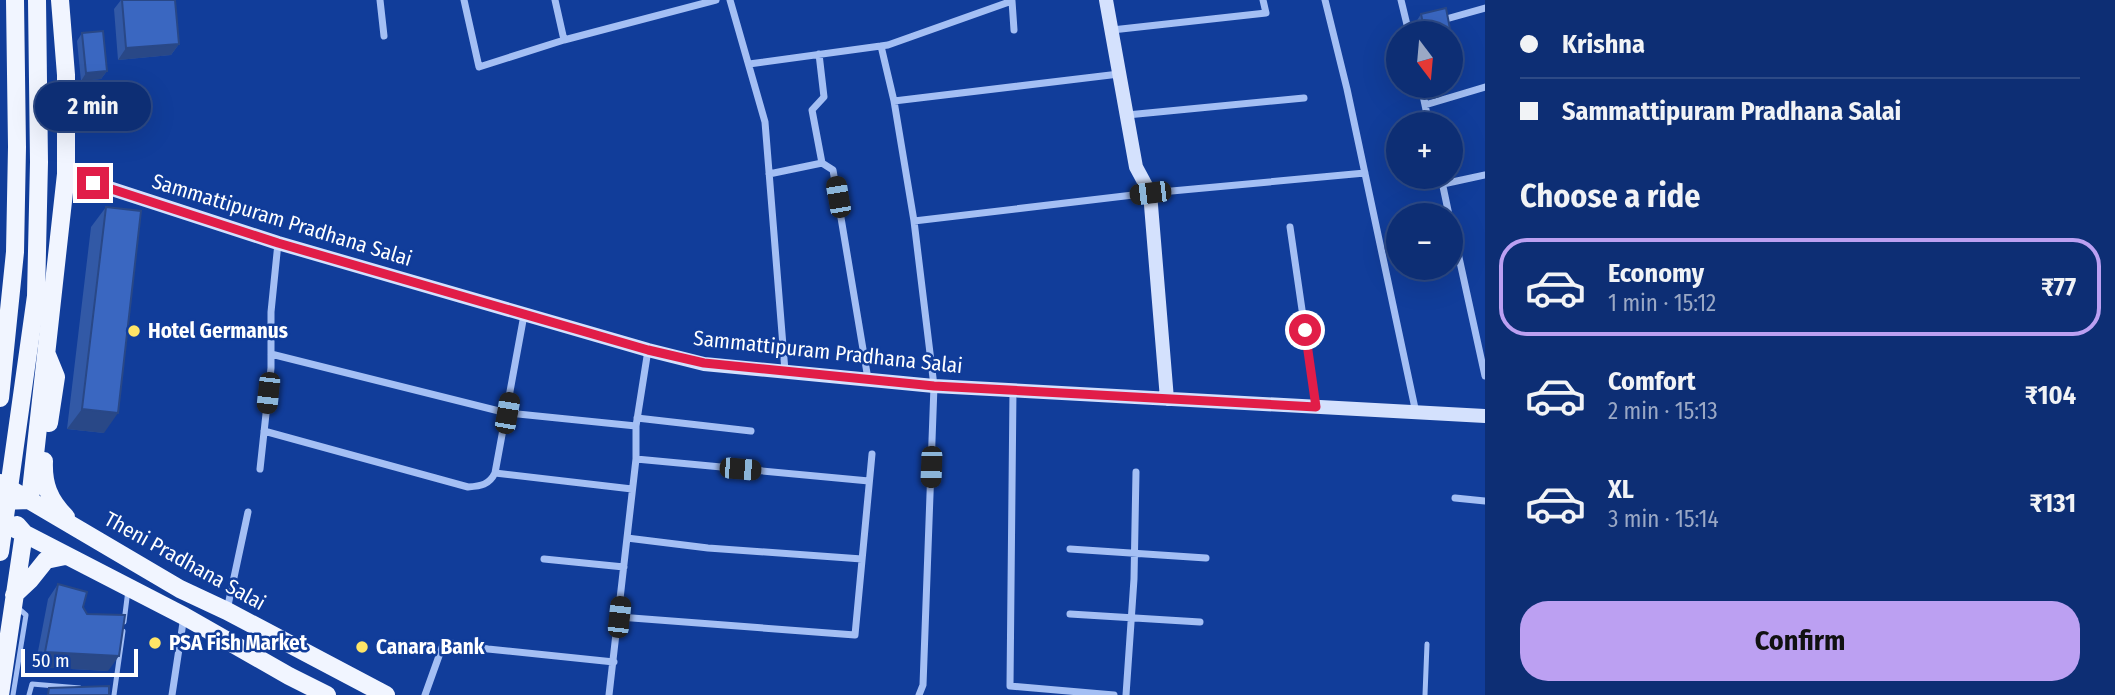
<!DOCTYPE html>
<html lang="en">
<head>
<meta charset="utf-8">
<style>
  body { margin:0; font-family:"Fira Sans Condensed",sans-serif; background:#163679; color:#f1f3f6; height:100vh; display:flex; flex-direction:column; font-size:26px; white-space:nowrap }
  * { box-sizing:border-box; margin:0 }
  p { font-size:23px; color:#9aa8c5 }
  .icon { flex:none; width:38px; height:38px; fill:none; stroke:currentColor; stroke-width:2; stroke-linecap:round; stroke-linejoin:round }
  .map { position:relative; flex:1; overflow:hidden }
  .panel { display:flex; flex-direction:column; background:#0d2e74; width:630px }
  .panel>* { flex:none }
  .banner { display:grid; align-content:center; height:154px; padding:0 35px; background:#0d2e74 }
  .needle { width:46px; rotate:164deg }
  .tools { position:absolute; left:1386px; top:21px; display:grid; gap:14px }
  .tools a { display:grid; place-items:center; width:77px; height:77px; border-radius:50%; background:#0d2e74; box-shadow:0 7px 28px #0002,0 0 0 2px #2d4a86; font-size:35px }
  .scale { position:absolute; left:21px; bottom:18px; width:117px; box-sizing:border-box; padding-left:7px; border:4px solid #fff; border-top:0; font-size:19px; line-height:24px; white-space:nowrap; color:#fff; -webkit-text-stroke:5px #113d9a; paint-order:stroke }
  .end { position:absolute; width:32px; height:32px; margin:-16px; border:9px solid #e11d48; background:#fff; box-shadow:0 0 0 4px #fff }
  .from { border-radius:50% }
  .bubble { position:absolute; height:49px; border-radius:24px; background:#0d2e74; box-shadow:0 7px 28px #0002,0 0 0 2px #2d4a86; font-size:23px; font-weight:700; line-height:49px; text-align:center }
  .car { position:absolute; width:21px; height:42px; margin:-21px -10px; border-radius:9px; box-shadow:0 0 5px 2px #0007; background:linear-gradient(#222 24%,#8ab4d8 0 40%,#222 0 76%,#8ab4d8 0 86%,#222 0) }
  .banner b { display:flex; align-items:center; gap:24px; height:66px; font-size:26px }
  .banner b+b { border-top:2px solid #2d4a86 }
  .banner i { width:18px; height:18px; background:#f1f3f6 }
  ul { padding:0; list-style:none }
  li { display:flex; align-items:center; gap:21px; height:98px; margin:0 14px 10px; padding:0 21px; border:4px solid transparent; border-radius:28px }
  li div { flex:1 }
  li b { display:block; font-size:26px }
  li em { font-style:normal; font-weight:700 }
  li.current { border-color:#bca0f2 }
  li>.icon { width:63px; height:63px; stroke-width:1.5 }
  h2 { padding:0 35px; font-size:32px; line-height:84px }
  .button { display:flex; gap:14px; margin-top:auto; padding:14px 35px }
  .button a { flex:1; height:80px; border-radius:28px; background:#bca0f2; color:#111; font-size:28px; font-weight:700; line-height:80px; text-align:center }
  main { display:flex; flex:1; min-height:0 }
  .map>svg:first-child { display:block }
</style>
</head>
<body>
<main>
<div class="map">
<svg width="1485" height="695" viewBox="0 0 1485 695">
  <rect width="100%" height="100%" fill="#113d9a"/>
  <g fill="none" stroke-linecap="round" stroke-linejoin="round">
    <path stroke="#a4bff4" stroke-width="5" d="M124 622 128 590
      M13 695 26 615 18 608
      M29 695 32 684 80 688
      M114 695 123 631
      M1425 695 1427 644"/>
    <path stroke="#a4bff4" stroke-width="7" d="M380 0 384 36
      M464 0 479 67 564 40 716 0
      M555 0 564 40
      M730 0 765 122 785 371
      M1325 0 1347 89 1416 413
      M1401 0 1409 33
      M1439 21 1485 8
      M1112 30 1266 13 1263 0
      M1408 30 1425 26
      M881 46 894 101 1119 74
      M749 64 888 45 1012 1 1014 30
      M1421 86 1429 124
      M894 101 914 221 934 386 923 685 919 695
      M1425 105 1485 87
      M1127 115 1304 98
      M822 163 833 170 868 379
      M769 174 822 163 812 110 824 97 819 54
      M1441 177 1449 215
      M1443 184 1485 175
      M914 221 1150 193 1365 173
      M1451 221 1485 376
      M1290 227 1316 406
      M271 354 507 413 636 426
      M1013 390 1010 686 1114 695
      M637 418 751 431
      M264 431 468 487C481 486 489 485 495 473L524 315
      M636 459 869 481
      M260 469 271 368V312L278 243
      M495 473 632 489
      M1455 498 1485 501
      M627 538 708 548 862 559
      M1070 549 1206 558
      M544 559 624 567
      M227 610 248 512
      M1070 614 1200 622
      M619 617 855 635 872 454
      M172 695 184 616
      M425 695 444 642 488 649 614 662
      M609 695 636 459V426L648 350
      M1126 695 1134 579 1136 472"/>
    <path stroke="#d4e1fd" stroke-width="14" d="M1106 0 1136 167 1150 193 1167 399
      M66 174 278 243 648 350 704 364 934 386 1485 416"/>
    <path stroke="#f1f5ff" stroke-width="18" d="M47 355 56 377 49 423
      M0 398 15 252 17 147 15 0
      M44 461C43 484 49 500 66 517
      M0 483 180 589 227 611 386 695
      M0 501 30 500 66 174V75L60 0
      M0 521 184 616 289 676 327 695
      M14 595 30 580 46 560 65 556
      M0 695 24 533 17 525"/>
    <path stroke="#f1f5ff" stroke-width="18" d="M0 552 36 296 39 162 37 0"/>
  </g>
  <path fill="#3259a6" d="M121 0H175L179 44 171 55 118 60 114 9Z
    M1421 14 1450 29 1447 33H1418L1416 22Z
    M82 33 107 71 101 79 81 81 77 41Z
    M106 207 104 433 67 429 91 227Z
    M58 584 83 607 108 671 35 667 48 599Z"/>
  <path fill="#294887" d="M1450 29 1447 33H1429Z
    M179 44 171 55 118 60 126 48Z
    M107 71 101 79 81 81 86 73Z
    M82 409 118 413 104 433 67 429Z
    M45 652 119 656 108 671 35 667Z"/>
  <path fill="#3a67c1" stroke="#294887" stroke-width="2" d="M122 0H175L179 44 126 48Z
    M1446 8 1450 29 1425 33 1421 14Z
    M103 31 107 71 86 73 82 33Z
    M106 207 141 211 118 413 82 409Z
    M58 584 87 592 83 607 87 614 125 615 119 656 45 652Z
    M109 686V695H48L49 688Z"/>
  <g fill="none" stroke-linecap="round" stroke-linejoin="round">
    <path stroke="#e11d48" stroke-width="9" d="M93 183 278 243 648 350 704 363 934 386 1316 407 1305 330"/>
  </g>
  <g fill="#ffe567" stroke="#113d9a" stroke-width="2.5">
    <circle cx="134" cy="331" r="7"/>
    <circle cx="155" cy="643" r="7"/>
    <circle cx="362" cy="647" r="7"/>
  </g>
  <g text-anchor="middle" stroke-width="5" stroke-linejoin="round" paint-order="stroke">
    <g font-size="21" fill="#fff" stroke="#113d9a">
      <text transform="translate(282 220) rotate(17)" y="7">Sammattipuram Pradhana Salai</text>
      <text transform="translate(828 352) rotate(6)" y="7">Sammattipuram Pradhana Salai</text>
      <text transform="translate(185 561) rotate(29)" y="7">Theni Pradhana Salai</text>
    </g>
    <g font-size="21" font-weight="bold" fill="#fff" stroke="#113d9a" text-anchor="start">
      <text x="148" y="338">Hotel Germanus</text>
      <text x="169" y="650">PSA Fish Market</text>
      <text x="376" y="654">Canara Bank</text>
    </g>
  </g>
</svg>
<div class="tools">
<a><svg class="needle" viewBox="-14 -14 28 28"><path d="M0-13l5 13h-10z" fill="#e53935"/><path d="M0 13l5-13h-10z" fill="#9aa8c5"/></svg></a>
<a>+</a>
<a>−</a>
</div>
<div class="scale">50 m</div>
<i class="end from" style="left:1305px;top:330px"></i>
<i class="end" style="left:93px;top:183px"></i>
<div class="bubble" style="left:35px;top:82px;width:116px">2 min</div>
<i class="car" style="left:1150px;top:193px;rotate:263deg"></i>
<i class="car" style="left:838px;top:197px;rotate:350deg"></i>
<i class="car" style="left:268px;top:393px;rotate:186deg"></i>
<i class="car" style="left:507px;top:413px;rotate:10deg"></i>
<i class="car" style="left:931px;top:467px;rotate:182deg"></i>
<i class="car" style="left:740px;top:469px;rotate:95deg"></i>
<i class="car" style="left:619px;top:617px;rotate:6deg"></i>
</div>
<section class="panel">
<div class="banner">
<b><i class="from"></i>Krishna</b>
<b><i></i>Sammattipuram Pradhana Salai</b>
</div>
<h2>Choose a ride</h2>
<ul>
<li class="current"><svg class="icon" aria-label="car" viewBox="0 0 24 24"><path d="M5 17H2v-5l4-1 3-4h7l3 4 3 1v5h-3M9 17h6M6 11h13"/><circle cx="7" cy="17" r="2"/><circle cx="17" cy="17" r="2"/></svg><div><b>Economy</b><p>1 min · 15:12</p></div><em>₹77</em></li>
<li><svg class="icon" aria-label="car" viewBox="0 0 24 24"><path d="M5 17H2v-5l4-1 3-4h7l3 4 3 1v5h-3M9 17h6M6 11h13"/><circle cx="7" cy="17" r="2"/><circle cx="17" cy="17" r="2"/></svg><div><b>Comfort</b><p>2 min · 15:13</p></div><em>₹104</em></li>
<li><svg class="icon" aria-label="car" viewBox="0 0 24 24"><path d="M5 17H2v-5l4-1 3-4h7l3 4 3 1v5h-3M9 17h6M6 11h13"/><circle cx="7" cy="17" r="2"/><circle cx="17" cy="17" r="2"/></svg><div><b>XL</b><p>3 min · 15:14</p></div><em>₹131</em></li>
</ul>
<div class="button"><a>Confirm</a></div>
</section>
</main>
</body>
</html>
